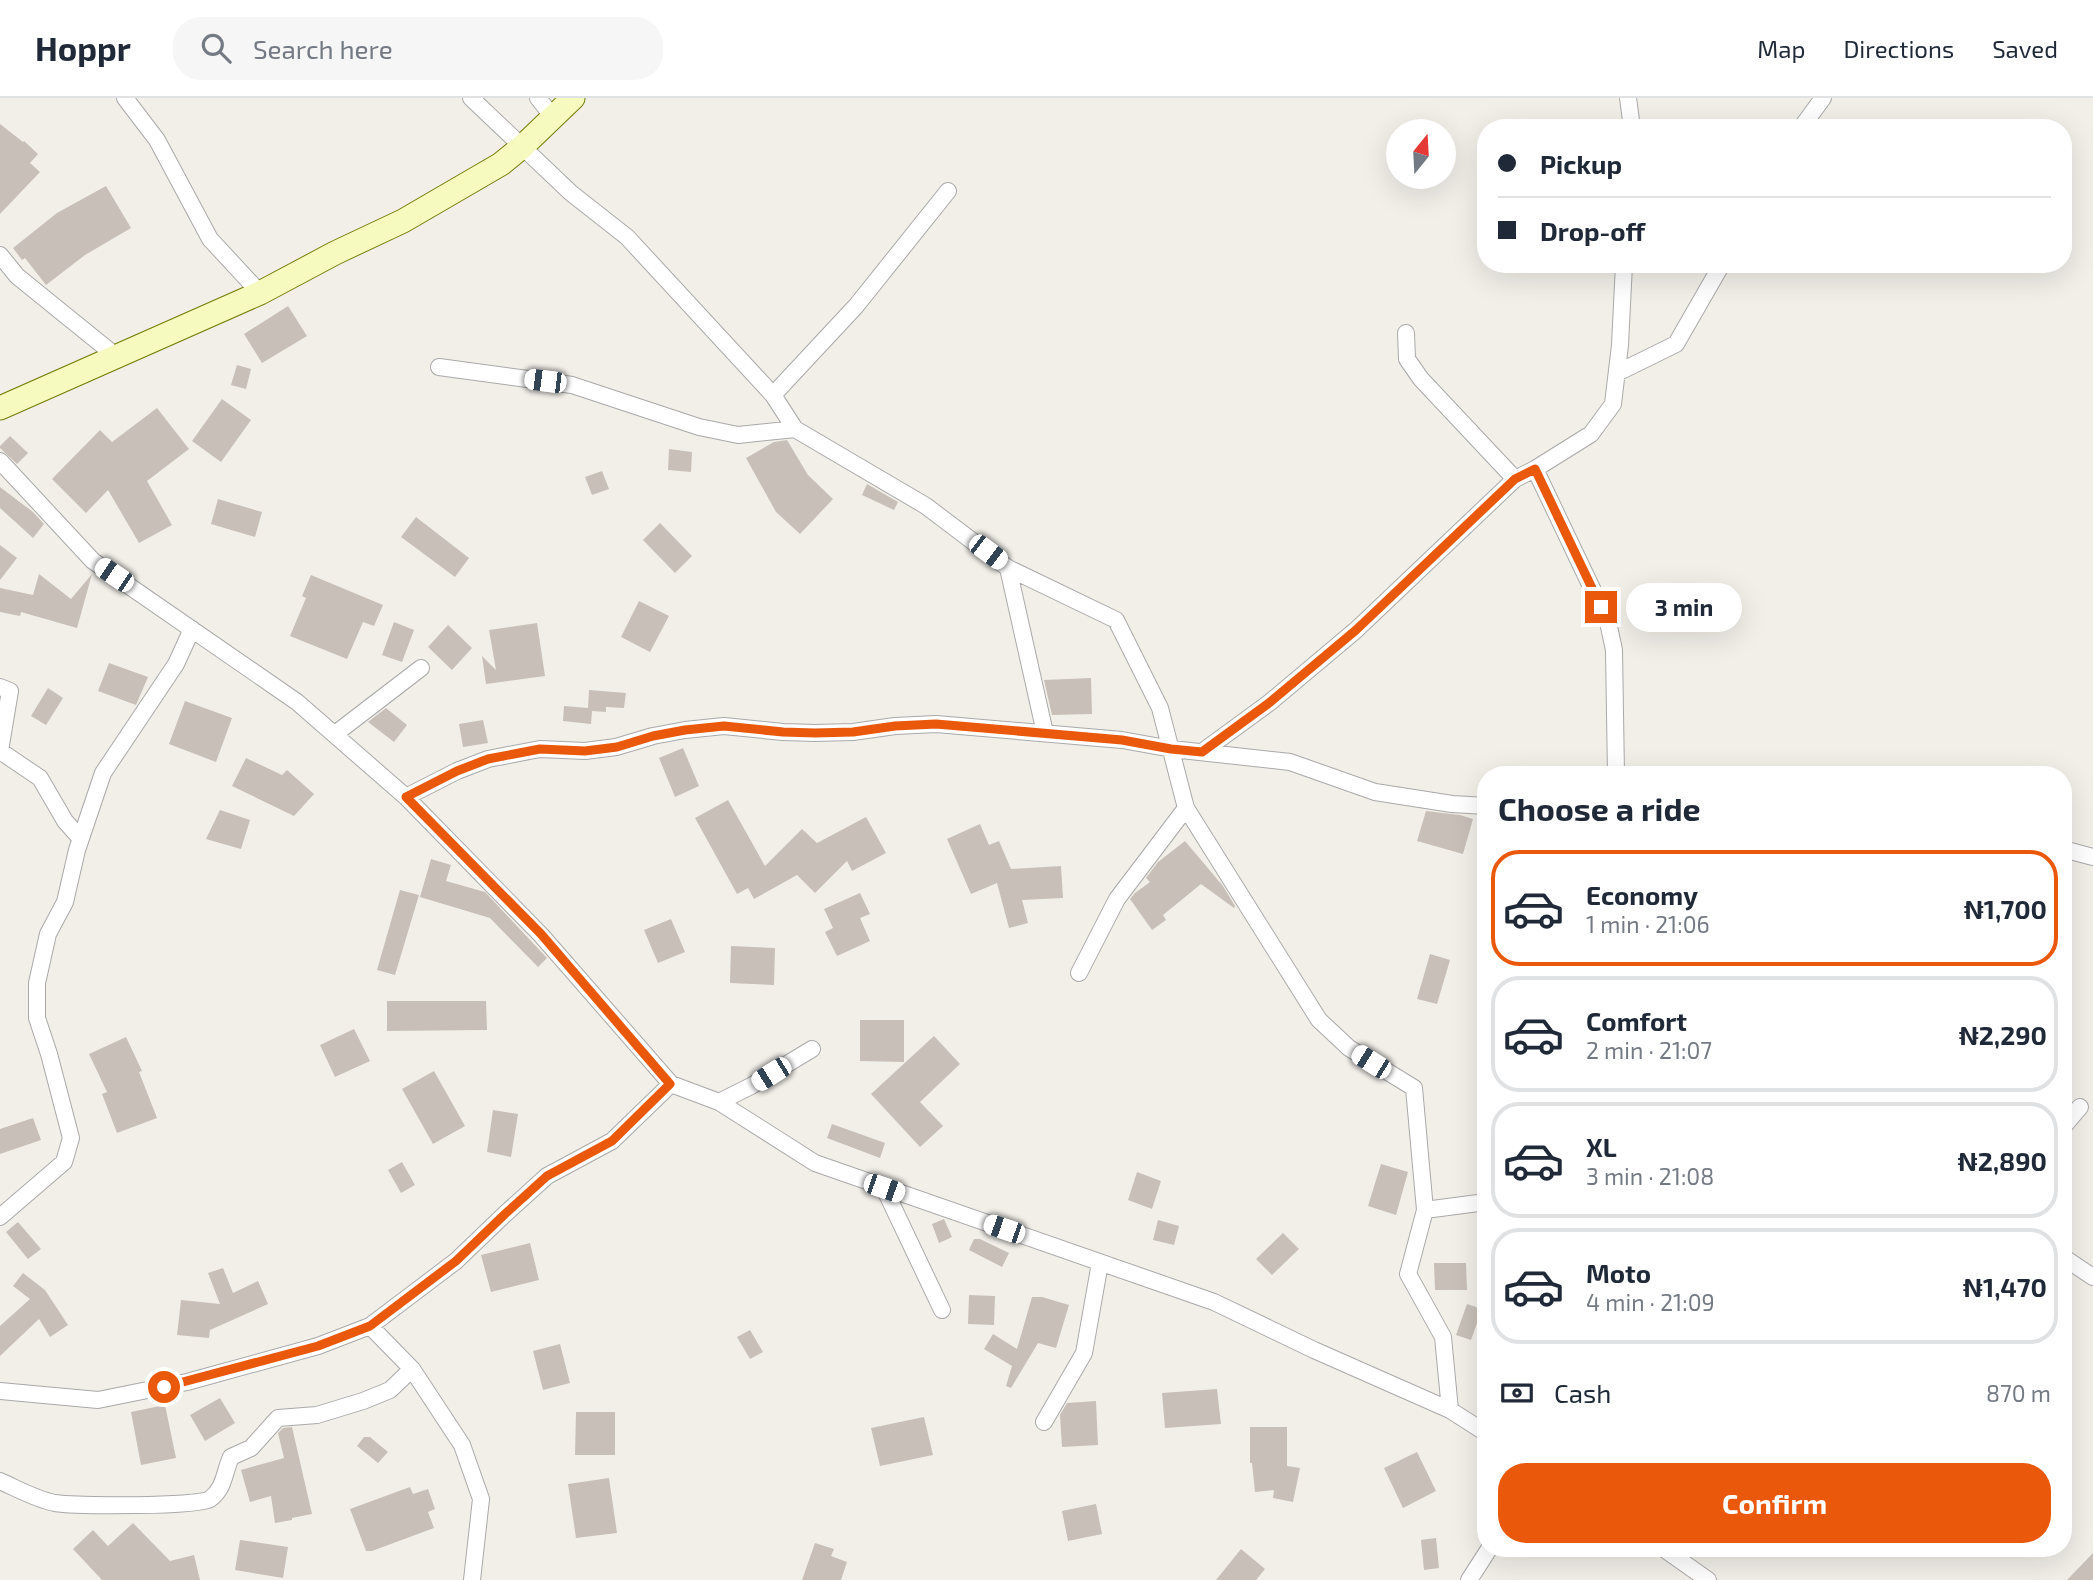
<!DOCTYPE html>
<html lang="en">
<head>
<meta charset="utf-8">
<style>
  body { margin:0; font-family:"Exo 2",sans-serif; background:#f6f6f7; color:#1f2937; height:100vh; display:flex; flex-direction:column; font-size:26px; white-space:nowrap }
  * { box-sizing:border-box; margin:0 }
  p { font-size:23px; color:#747a83 }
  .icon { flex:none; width:38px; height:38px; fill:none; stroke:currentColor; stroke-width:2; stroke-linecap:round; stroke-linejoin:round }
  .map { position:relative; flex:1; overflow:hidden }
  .sheet { position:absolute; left:1477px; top:668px; width:595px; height:791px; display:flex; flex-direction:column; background:#fff; border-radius:28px; box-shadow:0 7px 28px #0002 }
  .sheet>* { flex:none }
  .guide { position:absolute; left:1477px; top:21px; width:595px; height:154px; border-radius:28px; box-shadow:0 7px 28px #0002; display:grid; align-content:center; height:154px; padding:0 21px; background:#fff }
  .needle { width:46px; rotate:18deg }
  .controls { position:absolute; left:1386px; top:21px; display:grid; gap:14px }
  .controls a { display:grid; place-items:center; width:70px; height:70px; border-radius:50%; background:#fff; box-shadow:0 7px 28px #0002; font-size:35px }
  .end { position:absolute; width:32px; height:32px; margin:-16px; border:9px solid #ea580c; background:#fff; box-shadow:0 0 0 4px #fff }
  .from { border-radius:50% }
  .bubble { position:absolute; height:49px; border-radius:24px; background:#fff; box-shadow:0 7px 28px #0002; font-size:23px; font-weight:700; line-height:49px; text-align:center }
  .car { position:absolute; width:21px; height:42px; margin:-21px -10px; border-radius:9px; box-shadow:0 0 5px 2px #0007; background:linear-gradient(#fff 24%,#345 0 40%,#fff 0 76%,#345 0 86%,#fff 0) }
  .guide b { display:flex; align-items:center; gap:24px; height:66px; font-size:26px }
  .guide b+b { border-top:2px solid #e0e1e3 }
  .guide i { width:18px; height:18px; background:#1f2937 }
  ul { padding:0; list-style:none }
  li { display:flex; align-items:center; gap:21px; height:116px; margin:0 14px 10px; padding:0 7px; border:4px solid #e0e1e3; border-radius:28px }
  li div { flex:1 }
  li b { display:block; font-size:26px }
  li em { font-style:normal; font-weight:700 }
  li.selected { border-color:#ea580c }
  li>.icon { width:63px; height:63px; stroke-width:1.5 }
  h2 { padding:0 21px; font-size:32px; line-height:84px }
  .pay { display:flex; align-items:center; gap:18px; height:77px; padding:0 21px; font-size:26px }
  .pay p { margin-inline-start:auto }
  .action { display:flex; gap:14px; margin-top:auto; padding:14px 21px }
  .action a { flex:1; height:80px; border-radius:28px; background:#ea580c; color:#fff; font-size:28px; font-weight:700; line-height:80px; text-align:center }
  header { display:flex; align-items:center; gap:42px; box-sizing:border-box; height:98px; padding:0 35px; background:#fff; border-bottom:2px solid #e0e1e3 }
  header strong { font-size:33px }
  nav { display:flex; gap:38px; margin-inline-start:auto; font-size:24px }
  .search { width:490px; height:63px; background:#f6f6f7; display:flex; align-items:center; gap:18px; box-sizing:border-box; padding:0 24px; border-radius:28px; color:#747a83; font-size:26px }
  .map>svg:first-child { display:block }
</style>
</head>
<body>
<header>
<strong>Hoppr</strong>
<div class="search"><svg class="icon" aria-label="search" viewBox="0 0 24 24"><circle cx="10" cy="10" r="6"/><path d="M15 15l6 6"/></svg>Search here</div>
<nav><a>Map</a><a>Directions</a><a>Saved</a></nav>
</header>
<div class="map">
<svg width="2093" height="1482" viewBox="0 0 2093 1482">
  <rect width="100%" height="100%" fill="#f2efe9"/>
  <path fill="#c7bfb8" d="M0 26 23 44 24 43 38 56 30 65 40 74 0 116Z
    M106 88 131 130 85 157 46 187 25 160 22 162 13 150 57 115Z
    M288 208 307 238 262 265 244 236Z
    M237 267 251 271 246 291 231 287Z
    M222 301 251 322 221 364 192 343Z
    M157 310 189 351 147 383 172 427 139 445 108 392 86 415 52 381 100 332 112 344Z
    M10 338 28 355 17 366 0 350V348Z
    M787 342 808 377 833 401 800 436 776 414 746 360 774 344Z
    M669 351 692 354 691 374 668 372Z
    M602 373 609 391 592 397 585 379Z
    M867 386 898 404 894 412 862 397Z
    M0 389 33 414 44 426 33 440 0 410Z
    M218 401 262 414 255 439 211 426Z
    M416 419 469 460 455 479 401 439Z
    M660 425 692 458 675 475 643 442Z
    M0 447 17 460 0 482Z
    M39 476 71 501 92 476 77 530 21 514 20 518 0 514V490L33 497Z
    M311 477 383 507 374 528 363 524 347 561 290 538 306 500 302 498Z
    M639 503 669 518 650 554 621 539Z
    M394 524 414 532 402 564 382 557Z
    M537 525 545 578 486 586 482 558 496 572 489 532Z
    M448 527 472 550 452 572 428 549Z
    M109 565 148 579 136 607 98 593Z
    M1091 580 1092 616 1052 617 1044 582Z
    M48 590 63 600 46 627 31 618Z
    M589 592 626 595 624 610 606 609V614L592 613 591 626 563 623 564 608 588 610Z
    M185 603 232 620 216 664 169 646Z
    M386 610 407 627 394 644 368 624Z
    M483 622 488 645 463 649 459 626Z
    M683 650 699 688 675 699 659 660Z
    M246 660 282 677 287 672 314 696 294 718 232 688Z
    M728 702 765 768 802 731 817 745 866 719 886 755 852 773 847 763 815 795 797 777 754 801 748 790 737 796 695 720Z
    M220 712 250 722 241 751 206 741Z
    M1426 713 1460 717 1473 721 1463 756 1417 743Z
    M980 726 989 747 999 743 1011 771 1061 768 1063 800 1022 802 1028 825 1009 830 997 785 971 796 947 741Z
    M1185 743 1223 788 1235 808 1234 810 1201 786 1163 817 1166 822 1152 832 1130 801 1135 795 1150 784 1146 780 1158 764Z
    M431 761 451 767 446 783 485 794 547 860 538 869 490 820 420 799Z
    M400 792 419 797 395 877 377 872Z
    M860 795 870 816 860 820 870 843 837 858 825 834 833 830 824 811Z
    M671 821 685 854 658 865 644 832Z
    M731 848 775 850 774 887 730 885Z
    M1430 856 1450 862 1437 906 1417 901Z
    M387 903H486L487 932 387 933Z
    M860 922H904V964L860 963Z
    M354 931 370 963 335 979 320 947Z
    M934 938 960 966 920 1004 943 1028 920 1049 871 996Z
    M126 939 142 973 139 974 157 1020 117 1035 102 996 107 994 89 956Z
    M434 973 465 1028 433 1046 402 991Z
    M493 1012 518 1016 511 1059 487 1054Z
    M33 1020 41 1042 0 1056V1031Z
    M832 1026 885 1045 880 1060 827 1040Z
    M402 1064 415 1087 401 1095 388 1072Z
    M1381 1066 1408 1074 1396 1117 1368 1108Z
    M1137 1074 1161 1083 1152 1111 1128 1102Z
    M944 1121 952 1139 939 1145 932 1126Z
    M1158 1122 1179 1128 1174 1147 1153 1142Z
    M18 1124 41 1151 28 1161 6 1134Z
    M1283 1135 1299 1151 1272 1177 1256 1161Z
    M974 1141H980L1009 1155 1002 1169 969 1152Z
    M530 1145 539 1182 491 1194 481 1157Z
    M1434 1165H1466L1467 1192H1435Z
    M223 1170 233 1195 258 1183 268 1206 210 1232 209 1240 177 1237 181 1202 220 1206 208 1175Z
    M23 1175 45 1192 68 1227 50 1239 39 1221 0 1258V1228L30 1201 13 1188Z
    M969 1197 995 1198 994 1227 968 1226Z
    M1032 1199H1042L1069 1207 1056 1250 1038 1245 1011 1290 1006 1288 1012 1268 984 1251 993 1236 1017 1251Z
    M1467 1206 1482 1211 1471 1242 1456 1237Z
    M750 1232 763 1254 750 1261 737 1239Z
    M560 1246 570 1285 543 1292 533 1253Z
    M1217 1291 1221 1326 1165 1330 1162 1295Z
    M220 1300 235 1325 205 1343 190 1317Z
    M1096 1303 1098 1347 1062 1349 1060 1317 1067 1305Z
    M165 1307 176 1360 141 1367 131 1314Z
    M576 1314H615V1357H575Z
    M924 1319 933 1357 880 1368 871 1330Z
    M292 1329 312 1416 292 1420V1422L275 1425 271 1398 250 1404 241 1372 284 1360 278 1335 283 1330Z
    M1250 1329H1287V1368L1300 1370 1293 1404 1273 1400 1274 1392 1255 1394 1252 1365H1250Z
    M364 1339H370L388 1354 378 1365 357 1348Z
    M1417 1354 1436 1393 1403 1410 1384 1370Z
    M609 1380 617 1435 576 1440 568 1386Z
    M410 1389 413 1396 428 1391 435 1411 428 1414 434 1430 372 1453H366L350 1411Z
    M1096 1406 1102 1436 1068 1443 1062 1413Z
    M133 1425 170 1463 194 1457 200 1482H102L73 1451 93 1432 108 1448Z
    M1436 1440 1439 1470 1424 1472 1421 1442Z
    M240 1442 288 1449 283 1480 235 1472Z
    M815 1445 834 1451 831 1458 847 1464 841 1482H802Z
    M1241 1451 1265 1471 1256 1482H1216Z
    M2093 1455V1482H2067Z"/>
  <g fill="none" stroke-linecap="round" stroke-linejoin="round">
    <defs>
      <path id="minor" d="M125 0 157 42 210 141 260 195
        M471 0 571 95 627 139 773 297 795 331 926 408 1008 470 1116 522 1160 610 1186 710 1319 922 1349 950 1414 990 1425 1112 1408 1176 1443 1239 1450 1312
        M538 0 553 19
        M1628 0 1632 30
        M1801 30 1823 0
        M0 157 17 178 117 259
        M1406 235 1407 261 1421 281 1515 381
        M439 269 572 287 699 329 738 337 795 331
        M1617 275 1676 246 1722 166
        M773 297 856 208 948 93
        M0 363 93 463 297 604 406 699 541 837 671 986 719 1004 815 1065 1214 1204 1314 1252 1450 1312 1486 1335
        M1535 371 1608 524 1614 552 1616 677
        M1008 470 1045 635
        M0 589 10 593 0 653 40 680 65 723 80 740
        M335 636 421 570
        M1202 654 1269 605 1356 532 1515 381 1535 371 1591 336 1613 306 1620 247 1624 166
        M406 699 457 673 488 661 540 651 585 653 616 649 653 638 685 632 724 628 783 634 815 635 853 634 895 628 936 626 1122 642 1172 651 1290 664 1375 694 1452 706 1486 708
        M2063 751 2093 759
        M1079 875 1117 801 1186 710
        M719 1004 751 988 812 951
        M2063 1029 2080 1009
        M884 1090 942 1212
        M1425 1112 1486 1104
        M0 1119 64 1064 71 1040 49 956 37 920V885L48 836 65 804 77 752 103 675 176 566 192 531
        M2063 1159 2093 1179
        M370 1228 412 1271 462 1347 481 1401 472 1482
        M0 1293 98 1302 187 1284 318 1248 370 1228 456 1163 505 1116 547 1078 612 1043 671 986
        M1044 1324 1084 1255 1100 1165
        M0 1383C18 1391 35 1401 55 1405 74 1408 198 1409 210 1401 225 1390 224 1374 231 1359L251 1350 278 1320 317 1317 363 1303 390 1292 412 1271
        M1664 1451 1708 1482
        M1469 1482 1489 1451"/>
      <path id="secondary" d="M0 310 260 195 335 155 403 123 501 66 523 48 573 0"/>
    </defs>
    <use href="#minor" stroke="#a9a9a9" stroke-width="18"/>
    <use href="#secondary" stroke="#707d05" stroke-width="25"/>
    <use href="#minor" stroke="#fff" stroke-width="16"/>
    <use href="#secondary" stroke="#f7fabf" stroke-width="23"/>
  </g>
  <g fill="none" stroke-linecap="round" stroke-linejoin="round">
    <path stroke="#ea580c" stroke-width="9" d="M164 1289 318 1248 370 1228 456 1163 505 1116 547 1078 612 1043 670 986 541 836 406 699 457 673 488 661 540 651 585 653 617 649 653 638 685 632 724 628 783 634 815 635 853 634 895 628 936 626 1122 642 1171 651 1202 654 1269 605 1356 532 1515 381 1535 371 1601 509"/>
  </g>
</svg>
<div class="controls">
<a><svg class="needle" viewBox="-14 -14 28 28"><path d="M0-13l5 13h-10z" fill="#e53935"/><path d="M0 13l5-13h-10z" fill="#747a83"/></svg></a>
</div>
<i class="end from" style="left:164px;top:1289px"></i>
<i class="end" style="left:1601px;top:509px"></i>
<div class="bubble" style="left:1626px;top:485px;width:116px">3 min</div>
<i class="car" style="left:545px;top:283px;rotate:277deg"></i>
<i class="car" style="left:988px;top:454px;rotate:127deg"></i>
<i class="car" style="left:114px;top:477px;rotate:304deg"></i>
<i class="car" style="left:1371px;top:964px;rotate:302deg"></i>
<i class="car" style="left:771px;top:976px;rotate:238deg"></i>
<i class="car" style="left:884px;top:1090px;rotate:109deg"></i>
<i class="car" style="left:1004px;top:1131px;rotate:289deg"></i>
<div class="guide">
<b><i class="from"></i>Pickup</b>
<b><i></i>Drop-off</b>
</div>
<section class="sheet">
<h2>Choose a ride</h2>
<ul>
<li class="selected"><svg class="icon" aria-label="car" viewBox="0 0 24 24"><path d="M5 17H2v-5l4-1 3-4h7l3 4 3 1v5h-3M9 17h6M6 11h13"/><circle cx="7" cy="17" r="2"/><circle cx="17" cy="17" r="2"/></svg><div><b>Economy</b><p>1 min · 21:06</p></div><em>₦1,700</em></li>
<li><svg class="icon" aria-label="car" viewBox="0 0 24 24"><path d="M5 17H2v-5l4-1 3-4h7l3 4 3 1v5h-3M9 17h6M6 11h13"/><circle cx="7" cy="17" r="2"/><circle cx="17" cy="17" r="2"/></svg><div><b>Comfort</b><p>2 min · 21:07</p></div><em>₦2,290</em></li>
<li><svg class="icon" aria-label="car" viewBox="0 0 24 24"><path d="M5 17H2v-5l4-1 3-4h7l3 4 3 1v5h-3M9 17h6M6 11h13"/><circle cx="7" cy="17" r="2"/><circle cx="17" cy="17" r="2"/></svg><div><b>XL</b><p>3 min · 21:08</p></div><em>₦2,890</em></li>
<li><svg class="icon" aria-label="car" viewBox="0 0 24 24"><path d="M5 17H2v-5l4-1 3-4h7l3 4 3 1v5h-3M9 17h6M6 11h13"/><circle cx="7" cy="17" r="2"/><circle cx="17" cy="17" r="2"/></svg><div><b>Moto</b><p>4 min · 21:09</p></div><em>₦1,470</em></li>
</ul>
<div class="pay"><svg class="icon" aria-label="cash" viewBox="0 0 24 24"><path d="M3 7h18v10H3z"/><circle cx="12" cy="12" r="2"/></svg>Cash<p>870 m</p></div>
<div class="action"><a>Confirm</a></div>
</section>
</div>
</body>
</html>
